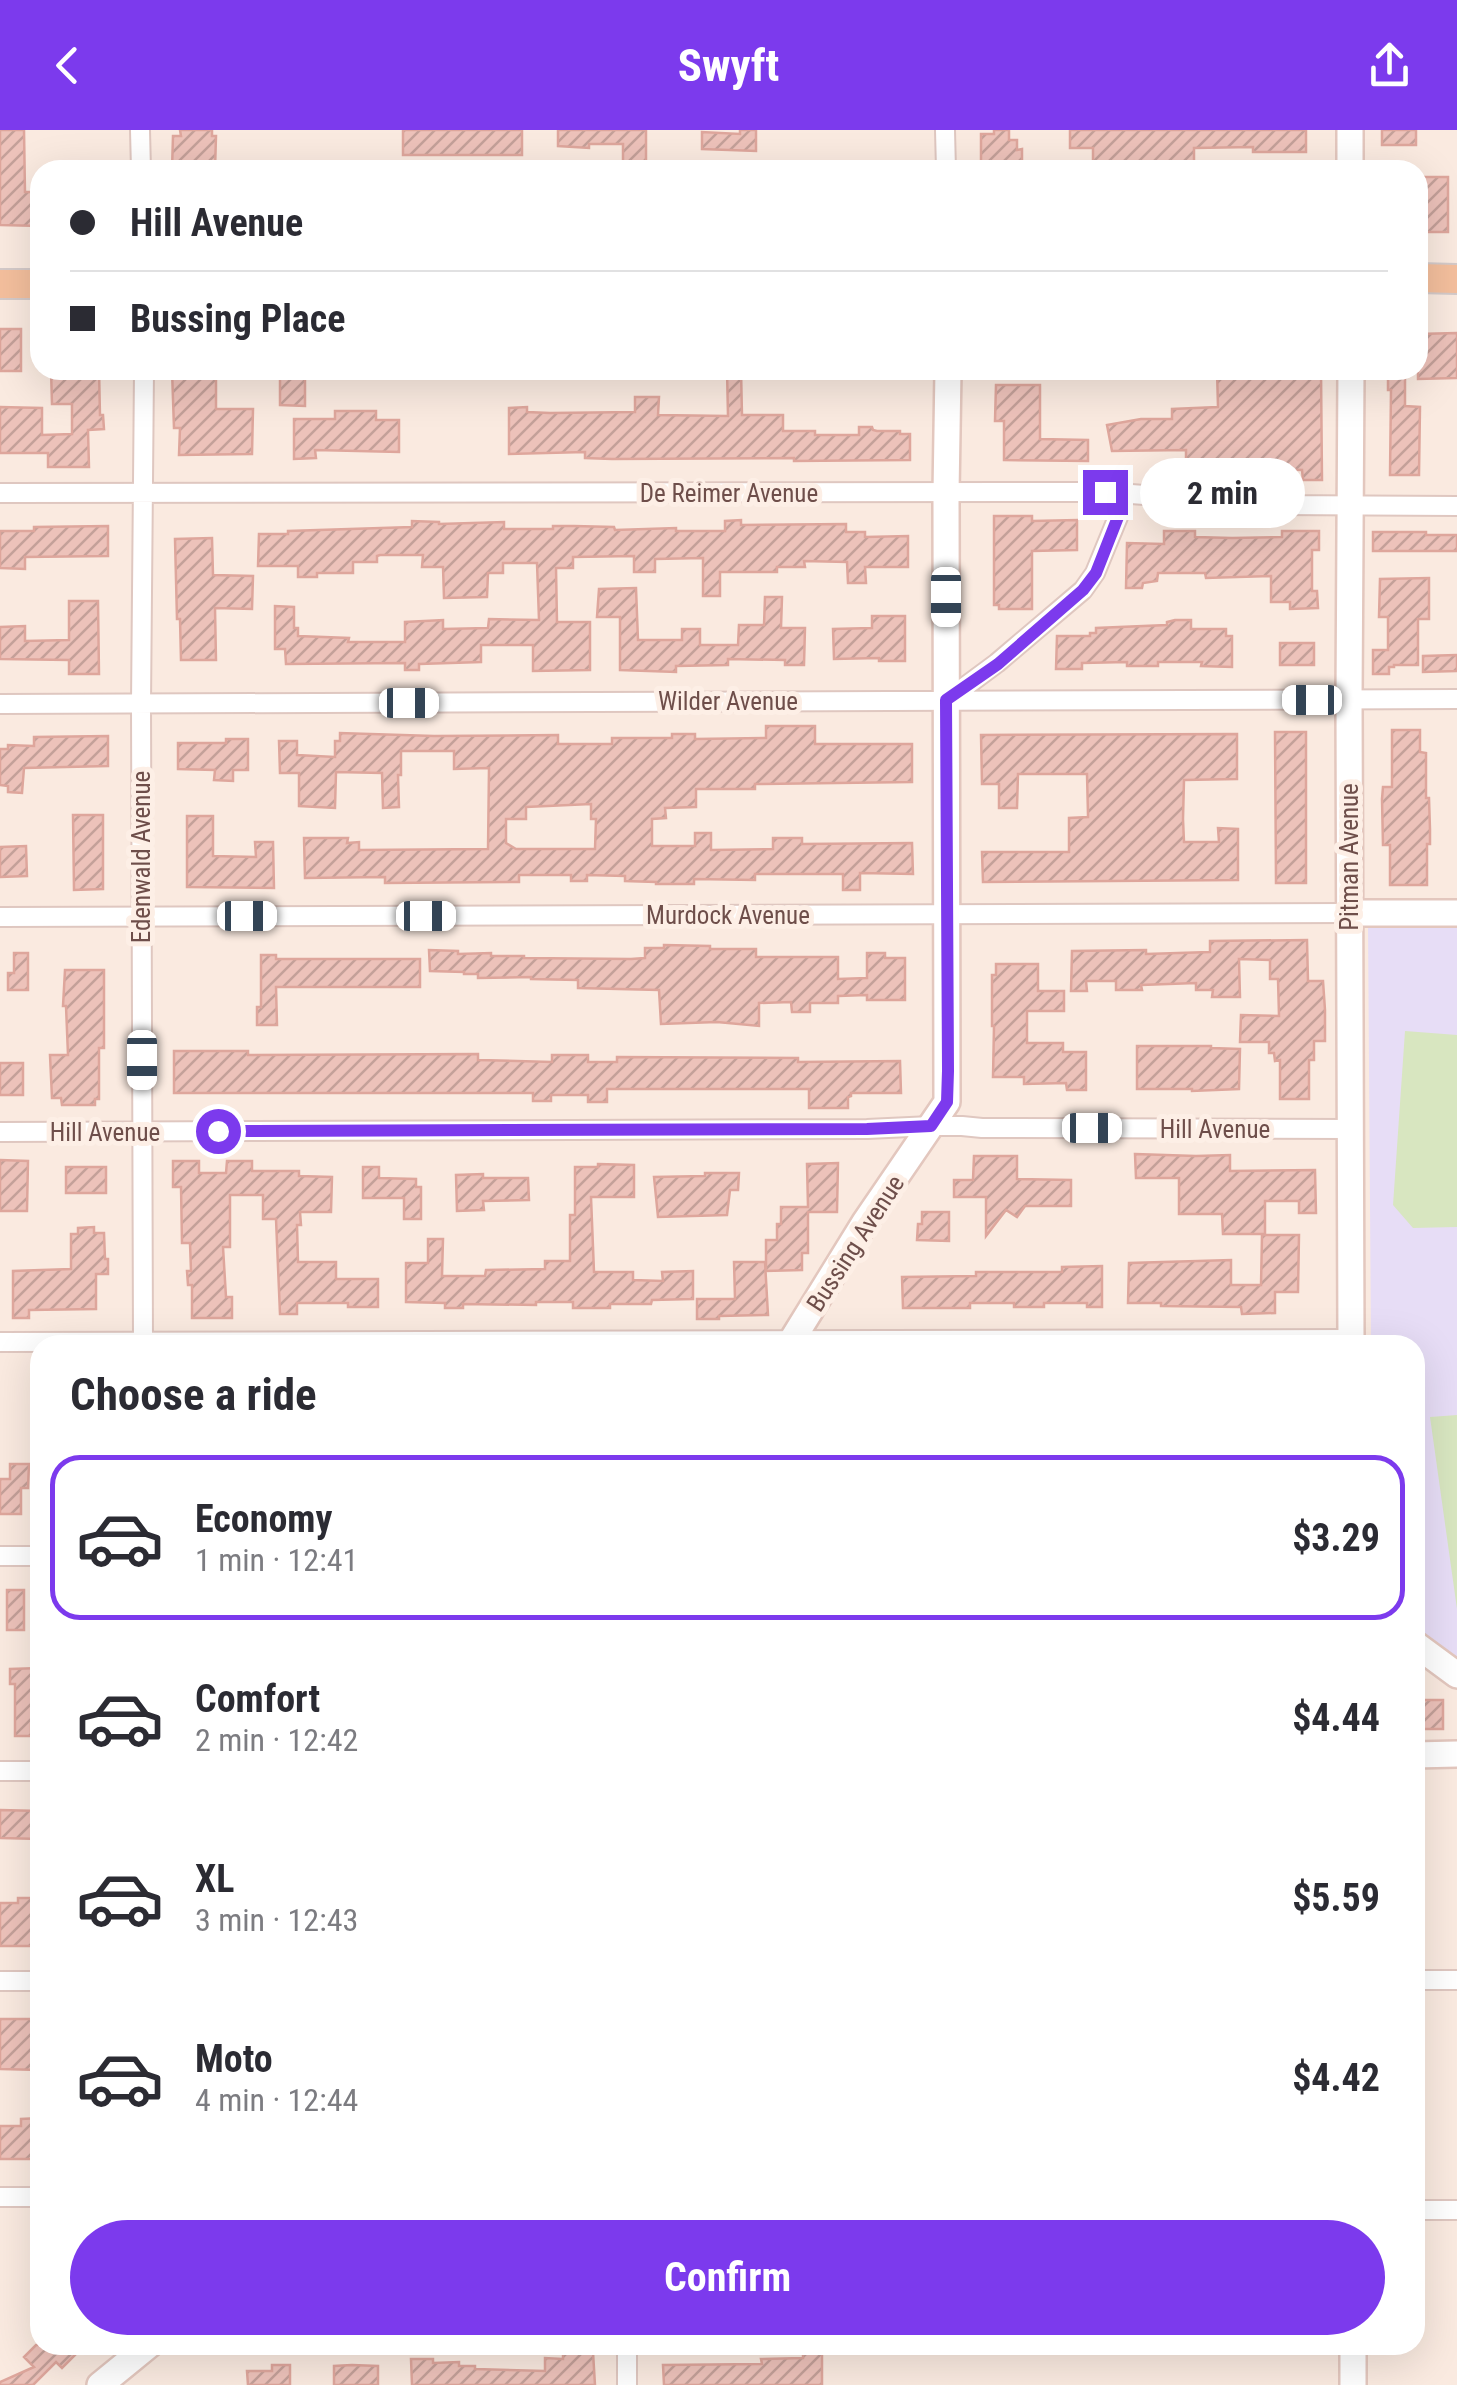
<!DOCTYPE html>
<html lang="en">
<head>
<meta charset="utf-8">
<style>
  body { margin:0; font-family:"Roboto Condensed",sans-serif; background:#f2f2f3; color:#2b2b33; height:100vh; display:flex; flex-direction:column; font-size:38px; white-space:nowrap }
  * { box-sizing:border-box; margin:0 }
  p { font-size:32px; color:#7c7c81 }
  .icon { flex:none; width:55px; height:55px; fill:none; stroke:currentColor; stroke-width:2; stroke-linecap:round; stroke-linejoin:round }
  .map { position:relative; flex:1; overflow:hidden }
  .sheet { position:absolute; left:30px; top:1205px; width:1395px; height:1020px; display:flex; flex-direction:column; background:#fff; border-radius:30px; box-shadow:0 10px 40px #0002 }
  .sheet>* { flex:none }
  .top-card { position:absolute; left:30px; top:30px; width:1398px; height:220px; border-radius:30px; box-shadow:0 10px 40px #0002; display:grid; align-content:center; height:220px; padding:0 40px; background:#fff }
  .end { position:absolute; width:45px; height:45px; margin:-22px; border:12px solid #7c3aed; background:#fff; box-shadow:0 0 0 5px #fff }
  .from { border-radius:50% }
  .bubble { position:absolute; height:70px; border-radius:35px; background:#fff; box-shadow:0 10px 40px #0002; font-size:32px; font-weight:700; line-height:70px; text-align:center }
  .car { position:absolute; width:30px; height:60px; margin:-30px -15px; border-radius:12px; box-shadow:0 0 8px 2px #0007; background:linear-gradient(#fff 24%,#345 0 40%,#fff 0 76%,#345 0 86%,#fff 0) }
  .top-card b { display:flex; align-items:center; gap:35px; height:95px; font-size:38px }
  .top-card b+b { border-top:2px solid #e1e1e2 }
  .top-card i { width:25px; height:25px; background:#2b2b33 }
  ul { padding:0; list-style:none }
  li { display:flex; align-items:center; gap:30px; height:165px; margin:0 20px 15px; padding:0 20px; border:5px solid transparent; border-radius:30px }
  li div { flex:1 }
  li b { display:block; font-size:38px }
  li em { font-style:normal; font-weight:700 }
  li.active { border-color:#7c3aed }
  li>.icon { width:90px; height:90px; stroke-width:1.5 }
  h2 { padding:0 40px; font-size:45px; line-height:120px }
  .button { display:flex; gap:20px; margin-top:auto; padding:20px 40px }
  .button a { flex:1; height:115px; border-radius:60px; background:#7c3aed; color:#fff; font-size:40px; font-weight:700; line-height:115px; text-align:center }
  header { display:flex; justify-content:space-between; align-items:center; height:130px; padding:0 40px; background:#7c3aed; color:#fff; font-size:45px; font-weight:700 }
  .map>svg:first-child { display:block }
</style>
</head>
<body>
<header><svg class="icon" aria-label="back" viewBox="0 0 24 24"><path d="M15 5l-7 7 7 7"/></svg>Swyft<svg class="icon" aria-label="share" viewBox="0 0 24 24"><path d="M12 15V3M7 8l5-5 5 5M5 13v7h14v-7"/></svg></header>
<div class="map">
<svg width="1457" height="2255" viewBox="0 0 1457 2255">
  <defs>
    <pattern id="building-hatch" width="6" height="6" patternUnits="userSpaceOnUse" patternTransform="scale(2.5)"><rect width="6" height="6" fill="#edc2ba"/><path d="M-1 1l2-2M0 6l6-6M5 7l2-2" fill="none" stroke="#c4a099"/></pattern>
  </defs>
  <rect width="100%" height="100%" fill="#faeae0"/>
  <path fill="#e7ddf6" d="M1368 795H1457V1532L1415 1500V1215H1371Z"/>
  <path fill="#d8e6c0" d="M1405 901 1457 905V1097L1413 1098 1393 1075Z
    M1457 1285V1479L1430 1287Z"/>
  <path fill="url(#building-hatch)" stroke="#dea69c" stroke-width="2.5" fill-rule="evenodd" d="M0 0H24L25 62H40V96L0 95Z
    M180 0H212V6H216L215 40H172L173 6H181Z
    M403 0H522V25H403Z
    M558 0H646V40H623V14H589V18L558 16Z
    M740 0H756V21L702 19V2L740 4Z
    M994 0H1009V10H1017V20L1022 19V34H981V4H994Z
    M1070 0H1306V22H1253V17L1194 18V34H1093V18H1070Z
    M1382 0H1416V15H1382Z
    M1418 47H1448V102H1418Z
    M0 199H21V241H0Z
    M1457 203V248L1418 249V204Z
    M51 240H99L100 285H103L104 299 88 300 89 337H48V323H0V277L42 278V305L72 304V274H52Z
    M172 240H216V279H253L252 324 179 325 180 298H174Z
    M280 240H305V276L280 275Z
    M727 240H741L742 285H783V301H815V305H859V297H872L873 300 877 301H900V304H910V330L794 331V328L612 329 585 328V322L509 324V278L527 277V282L550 283 635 282V267H659L658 285 728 286Z
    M1217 240H1321L1322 350H1303L1302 340 1186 336V320L1112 321 1107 295 1141 289H1172V279L1218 277Z
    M1388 240H1405V276L1420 277 1419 345H1390L1391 260H1388Z
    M996 255H1040V309L1088 310V331L1004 330V291H995Z
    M335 281H376V290H399V322L315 320 316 328 294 329V289H335Z
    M994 386H1032V391L1077 390V420L1032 421V479H999V475H994Z
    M741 390V395L846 394V402H865V407L908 406V437H865L866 453H848L847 432 804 431 805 437H777V442H720V466H703V428L655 429V442H634V426L573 427V438H556L557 492H590V540L533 541V515H481V532L419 534V540H405V533L286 534 285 519H275V476L294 477V498H298V506L349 508 348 512H405V492L443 490V499L488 498 489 489 539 490 537 433H503V443H488L487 467 444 468 443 437H422L423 425H380L377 426V432H353V443H317V447H298V436H258L259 404H288V401L412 397V391L439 392V394L504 392V399H553V396H574L614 397 615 400 676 398V401H725V391Z
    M108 396V426L25 427V439L0 438V401H34V397Z
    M1164 401H1195V407L1232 408 1282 407V401H1319V420H1312V461H1317L1318 478 1290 479V472H1271V446L1206 448 1205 443H1158L1157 451 1143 453 1142 458H1126L1127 413 1164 414Z
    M1373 402H1426V405H1457V421H1373Z
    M212 408 213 445 253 446 252 479 215 478 216 530H181L180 489H177L175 409Z
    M1429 448V489H1418V535H1394V537H1389V544H1373V520H1388V487H1379L1380 449Z
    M636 458 638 510H682V499H700V515H738L739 495H764L765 467H782L781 498H805L804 535H785V530L728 529V535L676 536V542L620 540V487H597L599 459Z
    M69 471H98L99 544H69V530L0 529V497L25 496V511L69 510Z
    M872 486H905V531H879V528L834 529 833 499 872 498Z
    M1175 490H1191V499H1226V506H1232V537L1201 536 1202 532H1158V536H1127V532L1082 533V539H1056L1057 506H1090V503H1096V498L1167 495V492Z
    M1280 513H1314V535H1280Z
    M1457 525V541L1423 542V526Z
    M766 596H815V614H912V652L755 654V659H696V677L665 678 666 688 652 689V716H695V703H711V720L773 719V708H802V714L912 713 913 744 860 743V760H843V744H755V750L694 749V754H656V752L625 751V746L587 745V751H571V745H519V752L385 753V747L305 748 304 708H348L347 713 359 712V720L488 719 489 638 454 639V621H401V645H398L399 677 383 678 382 643 336 642 335 678 299 676V643H280L279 611H297V625L335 627V611H340V603L434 606 558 605V614H612V608H672V604H695V609L766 608ZM591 674V689H596L595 719H516L506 713V689H526V677Z
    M1392 600H1420V622L1426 623V668H1429L1430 699V714H1427V755H1390V715H1383L1382 669 1383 657H1392Z
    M1275 602H1306V753H1276Z
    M1237 604V649L1184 650 1183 689 1184 712H1219L1218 698 1238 699V750L983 752 982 722H1069V688L1088 687V685L1087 644H1018L1017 678H999V654H982L981 605Z
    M108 606V636L24 638 22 663 8 662V656L0 655V619H8V615L34 616V607Z
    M226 609H248V640H233V651L214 650 215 640 178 639V613H226Z
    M73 685H103V759L74 760Z
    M187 686H213V726L256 727 255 712H273L274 758 187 757Z
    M26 716 27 746 0 747V717Z
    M1307 810 1308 851H1323L1325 880V911H1314V930H1309V969H1280V930L1275 931 1274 923H1269V912H1240L1241 885 1279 886 1278 849H1270V830L1239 829 1240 867H1212L1213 860H1196V853L1141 855 1142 860H1116V851H1086L1087 861H1071L1072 821 1146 820V824L1210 822V811Z
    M664 815 710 816V819H756V827H838V849L867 848V823H885V828H905V870H867V865L838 866V873H810V882H792L791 872 759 873V896L717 892 661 894 659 860 578 858V850L531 849V847L478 848V844H464V842L430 841 429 820 458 821V824L491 823V826H524V828L631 829 645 828V818H664Z
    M14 823H28V860H8V843H14Z
    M261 825H276V829H420V857H276L277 895H257V877H261Z
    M996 834H1038V861H1064V881H1027V913H1063V922H1086V960H1067L1066 953 1024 954V947H993L994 896H992V845H996Z
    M65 840H104V918H99V969H95V975H62L61 968H52L50 925H68L66 876H63Z
    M1137 916H1211V918L1240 919 1239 959 1192 961V959H1137Z
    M174 921H248V925L478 924V930L552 932V925H588V932H617V927L798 928V932L900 931 901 963H851V966L848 967V978H809V959H607V972H588V965H551V971H533V963H174Z
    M0 933H23V965H0Z
    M1135 1024 1196 1026 1230 1025V1041L1315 1040 1316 1083H1299V1071H1265V1104H1223L1222 1084H1179V1048H1136Z
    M974 1026H1017V1049L1071 1050V1076H1025L1017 1087 1006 1080 986 1106V1067H954V1050H973Z
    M0 1030 28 1031 27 1081H0Z
    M173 1031H199V1043H226L227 1031H252V1041H299V1046L332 1047 331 1082H300L301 1095H297L298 1132H336V1149H378V1177H348V1173H297V1184H280L276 1089H263V1065H230V1117H223L226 1167H232V1188H192V1155H188L187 1141H191L190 1113H182L181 1057H173Z
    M838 1033 837 1082H808V1123H802V1140L766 1141V1110H777V1094H781V1077H808L807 1034Z
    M598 1034 634 1035V1067H591L594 1142H633V1150L663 1151 662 1142 693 1141V1169L652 1170 651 1174H610V1178H573V1172H536V1175L463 1174V1178H445V1173L406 1172V1133H428V1109H443L442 1146H485L486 1140 545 1139V1131H570V1085H575V1037H598Z
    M66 1037H106V1063H66Z
    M363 1037H379V1048L416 1049V1057H421V1089H404V1068H363Z
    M705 1043H739L738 1060H730L727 1085 658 1087 654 1047 705 1046Z
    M483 1044V1048H528L529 1070 483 1071 484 1080 457 1081 456 1045Z
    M922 1082H949V1111L917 1110 918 1094H922Z
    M94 1097V1103H104L105 1129H108V1144H96V1179L29 1180V1188H13V1141L71 1139V1104H78V1098Z
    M1262 1105H1299L1298 1162H1275V1183L1242 1184 1241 1177 1161 1176V1173H1128L1129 1133 1231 1130V1155H1261Z
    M734 1132H765L768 1185 719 1186V1189H697V1169H735Z
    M1102 1136V1177H1087V1173H1044V1177H1014V1173H970V1178H903L902 1147 976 1146V1142H1062V1137Z
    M10 1334H29L28 1358H21V1384H0V1349H10Z
    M7 1460H24V1500H7Z
    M40 1538V1594H31V1606H15V1554H10V1539Z
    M1415 1570H1443V1599H1415Z
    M0 1680 40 1681V1709L0 1708Z
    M18 1768H40V1816H0V1773H18Z
    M0 1889H40V1940L0 1939Z
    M40 1988V2029H0V1996H21V1989Z
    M36 2215H85L62 2238 56 2232 33 2255H0V2252L34 2237 24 2227Z
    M563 2221 593 2222 595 2255H412L411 2229H433V2233L459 2232V2236H475V2239L545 2241V2228L563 2229Z
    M803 2223H822V2255H664L663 2235 762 2234 761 2229 803 2228Z
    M272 2235H290V2255H248L247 2241H272Z
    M352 2235 378 2236V2255H334V2236Z"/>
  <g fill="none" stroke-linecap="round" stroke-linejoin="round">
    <defs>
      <path id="street" d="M140 0 141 40
        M945 0 946 40
        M0 363 1105 362 1274 375 1457 376
        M947 570 997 533 1083 460 1095 443 1118 387 1119 375 1115 368 1105 362
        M0 574 1457 569
        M0 787 1349 783
        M0 1002 867 999 931 996H962L982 998 1350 999
        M0 1212 1350 1209
        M143 1215 141 574 144 240
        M0 1426H40
        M0 1641H40
        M1415 1850H1457
        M0 1851H40
        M0 2067H40
        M1415 2080H1457
        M627 2215V2255"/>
      <path id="secondary" d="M1350 0V40
        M1349 783H1457
        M789 1215 865 1092 947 972 946 363 948 240
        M1351 1215 1349 569 1351 240
        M1415 1514 1457 1545
        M1415 1625 1457 1624
        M1353 2215V2255
        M100 2255 149 2215"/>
      <path id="primary" d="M1418 148 1457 149
        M0 154H40"/>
    </defs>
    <use href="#street" stroke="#dfc7c0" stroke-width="22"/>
    <use href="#secondary" stroke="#e3c7be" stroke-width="30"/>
    <use href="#primary" stroke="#d4cac9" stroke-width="32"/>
    <use href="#street" stroke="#fff" stroke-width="18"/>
    <use href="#secondary" stroke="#fff" stroke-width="25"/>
    <use href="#primary" stroke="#f4bf9d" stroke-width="28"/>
  </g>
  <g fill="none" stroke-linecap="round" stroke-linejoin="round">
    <path stroke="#7c3aed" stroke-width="12" d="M218 1001 867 999 931 996 947 972 948 941 946 570 998 534 1083 460 1096 443 1118 387 1119 374 1115 368 1105 362"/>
  </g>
  <g text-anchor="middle" stroke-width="10" stroke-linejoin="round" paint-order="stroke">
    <g font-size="25" fill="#6e4e4a" stroke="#fdefe6">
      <text x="729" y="372">De Reimer Avenue</text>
      <text x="728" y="580">Wilder Avenue</text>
      <text transform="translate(141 727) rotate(-90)" y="9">Edenwald Avenue</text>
      <text transform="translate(1349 727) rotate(-90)" y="9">Pitman Avenue</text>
      <text x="728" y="794">Murdock Avenue</text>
      <text x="1215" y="1008">Hill Avenue</text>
      <text x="105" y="1011">Hill Avenue</text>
      <text transform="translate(855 1113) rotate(-57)" y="9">Bussing Avenue</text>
    </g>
  </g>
</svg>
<i class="end from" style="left:218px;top:1001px"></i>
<i class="end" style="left:1105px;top:362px"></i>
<div class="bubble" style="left:1140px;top:328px;width:165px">2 min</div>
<i class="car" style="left:946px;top:467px;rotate:180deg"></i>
<i class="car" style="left:1312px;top:570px;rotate:270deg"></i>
<i class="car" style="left:409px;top:573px;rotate:90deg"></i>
<i class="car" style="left:247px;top:786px;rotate:90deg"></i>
<i class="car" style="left:426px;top:786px;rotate:90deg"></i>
<i class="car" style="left:142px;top:930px;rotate:180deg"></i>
<i class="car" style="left:1092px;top:998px;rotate:90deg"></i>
<div class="top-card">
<b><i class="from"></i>Hill Avenue</b>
<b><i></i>Bussing Place</b>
</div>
<section class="sheet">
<h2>Choose a ride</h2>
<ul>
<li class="active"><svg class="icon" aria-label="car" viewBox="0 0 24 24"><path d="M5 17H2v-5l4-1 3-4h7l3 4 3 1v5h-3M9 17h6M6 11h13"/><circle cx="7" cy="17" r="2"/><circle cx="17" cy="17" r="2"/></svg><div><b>Economy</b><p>1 min · 12:41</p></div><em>$3.29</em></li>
<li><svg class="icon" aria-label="car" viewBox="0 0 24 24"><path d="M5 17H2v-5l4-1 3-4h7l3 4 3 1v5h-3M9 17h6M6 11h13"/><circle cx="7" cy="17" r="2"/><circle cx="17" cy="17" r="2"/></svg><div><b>Comfort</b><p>2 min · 12:42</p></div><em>$4.44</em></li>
<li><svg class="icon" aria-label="car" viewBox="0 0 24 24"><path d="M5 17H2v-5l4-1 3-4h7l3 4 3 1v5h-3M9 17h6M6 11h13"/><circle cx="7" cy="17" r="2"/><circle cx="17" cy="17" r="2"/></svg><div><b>XL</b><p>3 min · 12:43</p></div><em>$5.59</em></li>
<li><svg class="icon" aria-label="car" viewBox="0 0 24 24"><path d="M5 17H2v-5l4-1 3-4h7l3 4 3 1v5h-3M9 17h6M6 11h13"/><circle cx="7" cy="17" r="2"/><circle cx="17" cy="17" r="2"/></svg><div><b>Moto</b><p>4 min · 12:44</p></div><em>$4.42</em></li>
</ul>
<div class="button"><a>Confirm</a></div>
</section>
</div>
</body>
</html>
